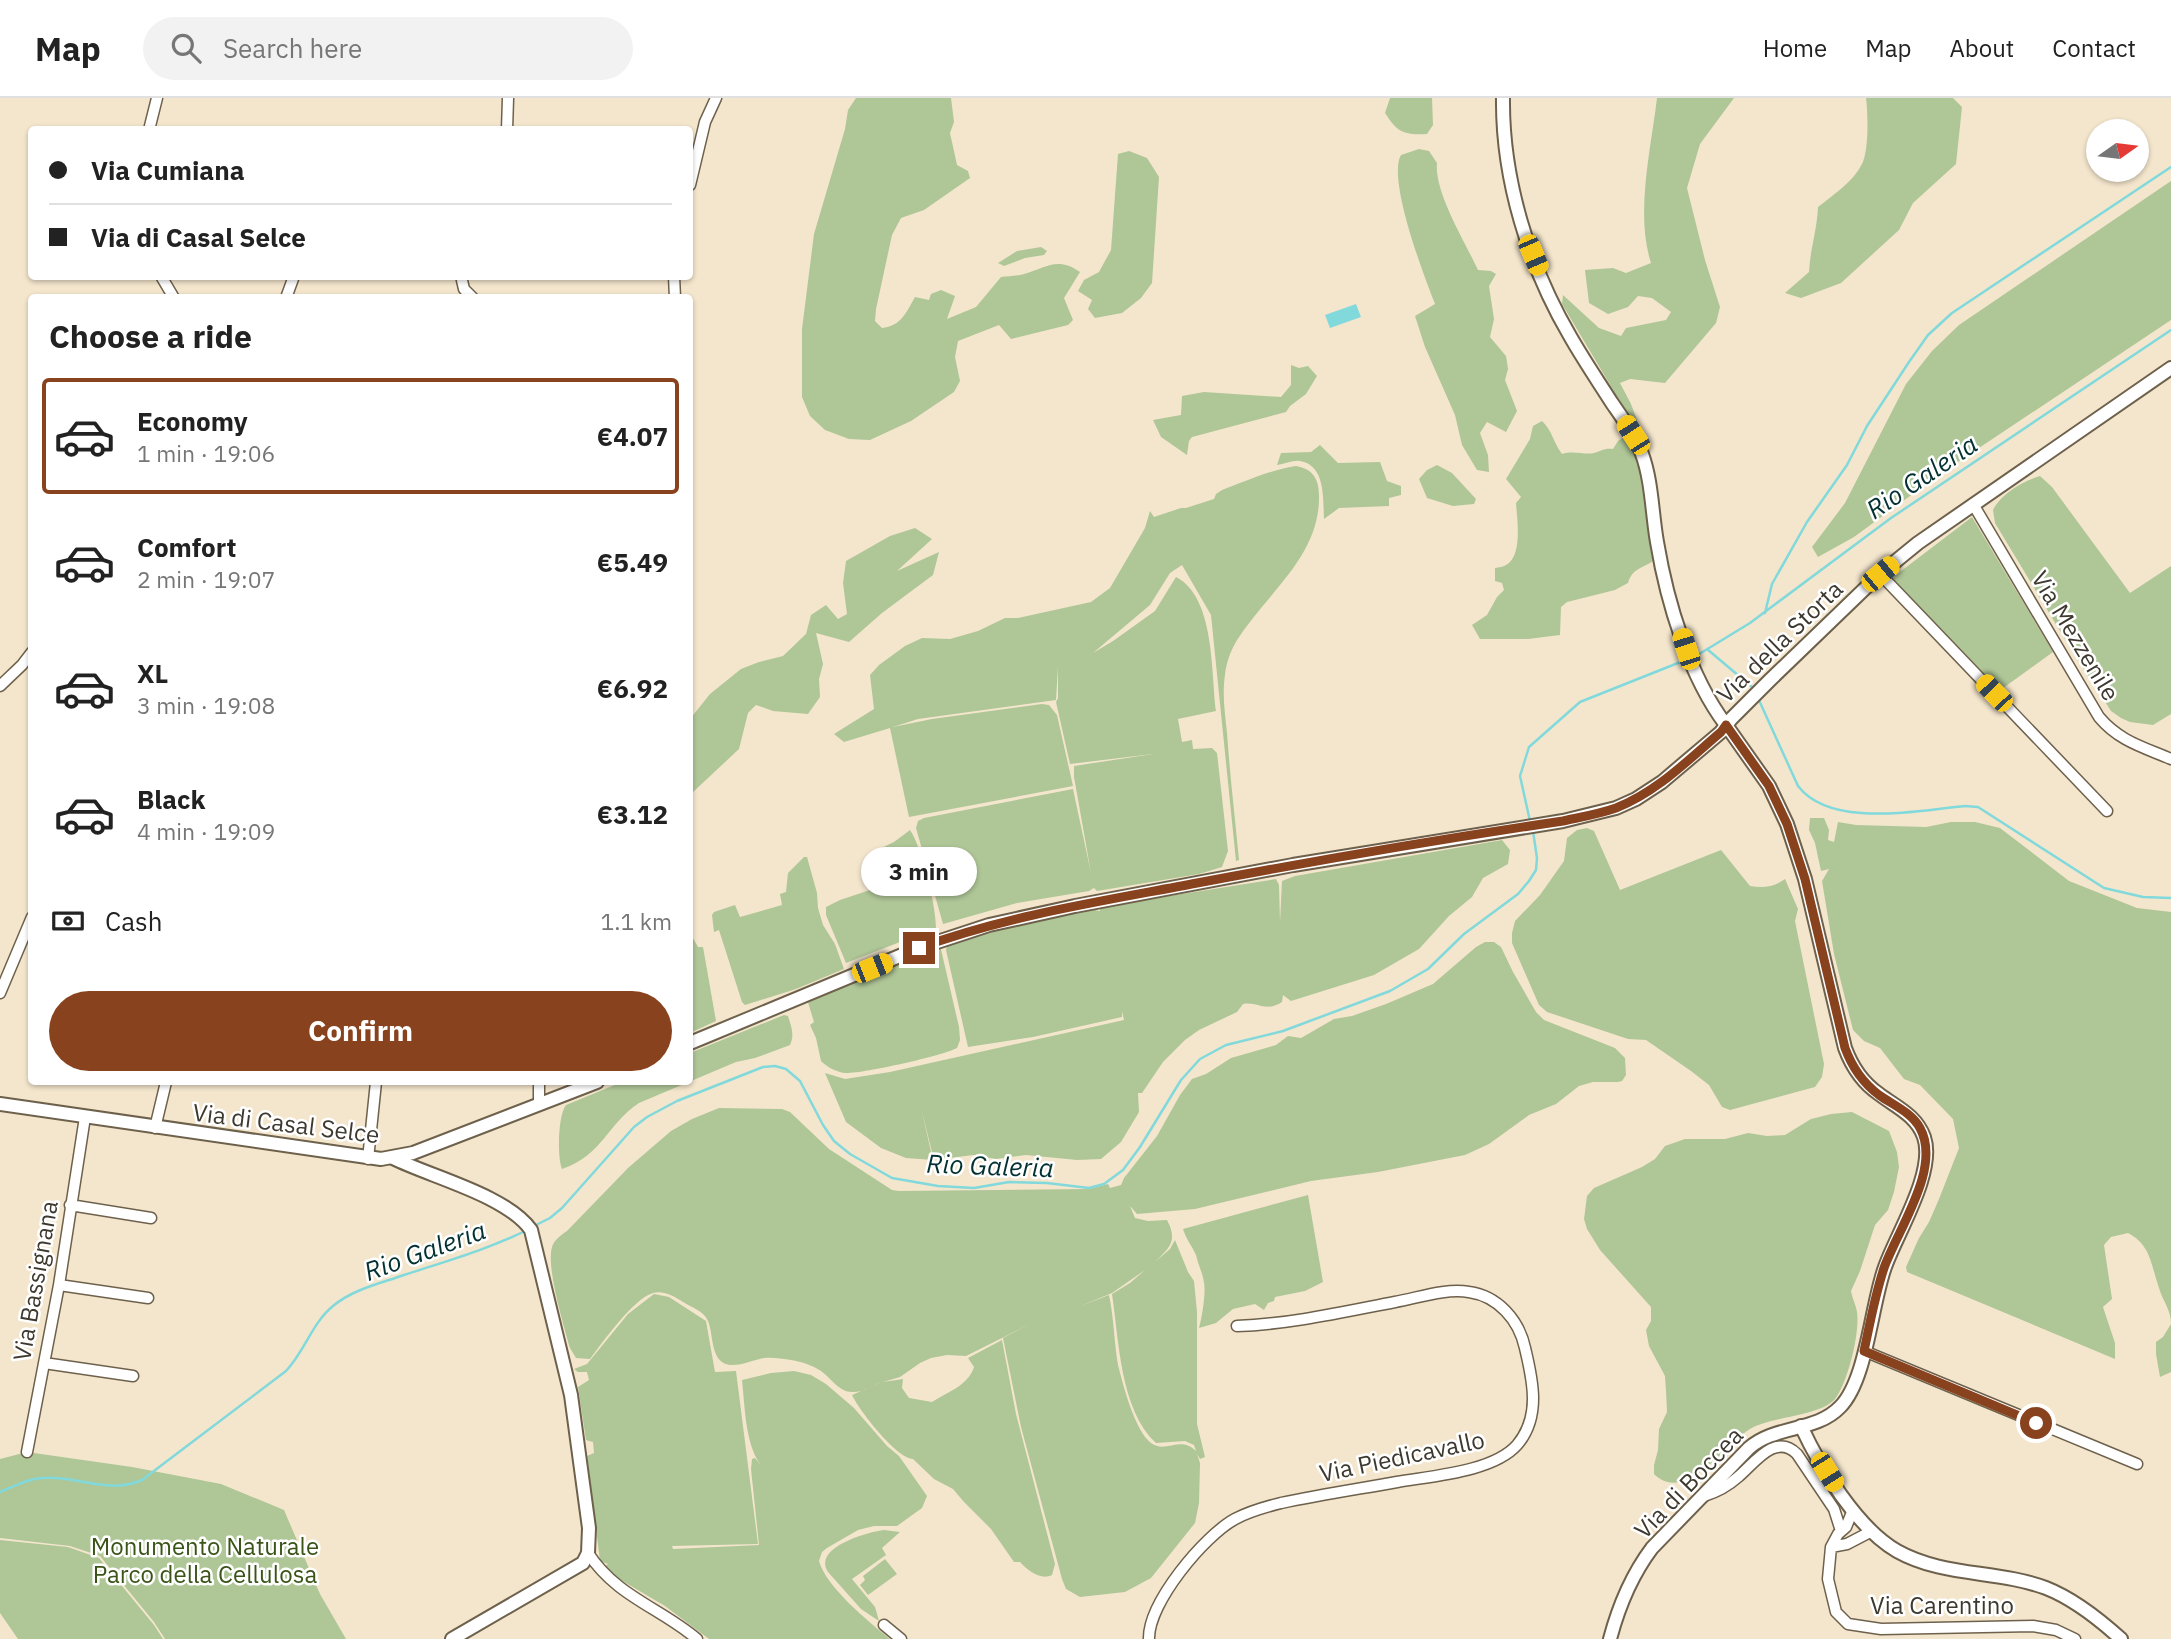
<!DOCTYPE html>
<html lang="en">
<head>
<meta charset="utf-8">
<style>
  body { margin:0; font-family:"IBM Plex Sans",sans-serif; background:#f2f2f2; color:#222; height:100vh; display:flex; flex-direction:column; font-size:26px; white-space:nowrap }
  * { box-sizing:border-box; margin:0 }
  p { font-size:23px; color:#767676 }
  .icon { flex:none; width:38px; height:38px; fill:none; stroke:currentColor; stroke-width:2; stroke-linecap:round; stroke-linejoin:round }
  .map { position:relative; flex:1; overflow:hidden }
  .side { position:absolute; left:28px; top:196px; width:665px; height:791px; display:flex; flex-direction:column; background:#fff; border-radius:7px; box-shadow:0 2px 5px #0004 }
  .side>* { flex:none }
  .top-card { position:absolute; left:28px; top:28px; width:665px; height:154px; border-radius:7px; box-shadow:0 2px 5px #0004; display:grid; align-content:center; height:154px; padding:0 21px; background:#fff }
  .needle { width:46px; rotate:76deg }
  .tools { position:absolute; left:2086px; top:21px; display:grid; gap:14px }
  .tools a { display:grid; place-items:center; width:63px; height:63px; border-radius:50%; background:#fff; box-shadow:0 2px 5px #0004; font-size:35px }
  .end { position:absolute; width:32px; height:32px; margin:-16px; border:9px solid #88421d; background:#fff; box-shadow:0 0 0 4px #fff }
  .from { border-radius:50% }
  .bubble { position:absolute; height:49px; border-radius:24px; background:#fff; box-shadow:0 2px 5px #0004; font-size:23px; font-weight:700; line-height:49px; text-align:center }
  .car { position:absolute; width:21px; height:42px; margin:-21px -10px; border-radius:9px; box-shadow:0 0 5px 2px #0007; background:linear-gradient(#f5c518 24%,#345 0 40%,#f5c518 0 76%,#345 0 86%,#f5c518 0) }
  .top-card b { display:flex; align-items:center; gap:24px; height:66px; font-size:26px }
  .top-card b+b { border-top:2px solid #e0e0e0 }
  .top-card i { width:18px; height:18px; background:#222 }
  ul { padding:0; list-style:none }
  li { display:flex; align-items:center; gap:21px; height:116px; margin:0 14px 10px; padding:0 7px; border:4px solid transparent; border-radius:7px }
  li div { flex:1 }
  li b { display:block; font-size:26px }
  li em { font-style:normal; font-weight:700 }
  li.selected { border-color:#88421d }
  li>.icon { width:63px; height:63px; stroke-width:1.5 }
  h2 { padding:0 21px; font-size:32px; line-height:84px }
  .pay { display:flex; align-items:center; gap:18px; height:77px; padding:0 21px; font-size:26px }
  .pay p { margin-inline-start:auto }
  .action { display:flex; gap:14px; margin-top:auto; padding:14px 21px }
  .action a { flex:1; height:80px; border-radius:42px; background:#88421d; color:#fff; font-size:28px; font-weight:700; line-height:80px; text-align:center }
  header { display:flex; align-items:center; gap:42px; box-sizing:border-box; height:98px; padding:0 35px; background:#fff; border-bottom:2px solid #e0e0e0 }
  header strong { font-size:33px }
  nav { display:flex; gap:38px; margin-inline-start:auto; font-size:24px }
  .search { width:490px; height:63px; background:#f2f2f2; display:flex; align-items:center; gap:18px; box-sizing:border-box; padding:0 24px; border-radius:38px; color:#767676; font-size:26px }
  .map>svg:first-child { display:block }
</style>
</head>
<body>
<header>
<strong>Map</strong>
<div class="search"><svg class="icon" aria-label="search" viewBox="0 0 24 24"><circle cx="10" cy="10" r="6"/><path d="M15 15l6 6"/></svg>Search here</div>
<nav><a>Home</a><a>Map</a><a>About</a><a>Contact</a></nav>
</header>
<div class="map">
<svg width="2171" height="1541" viewBox="0 0 2171 1541">
  <rect width="100%" height="100%" fill="#f4e6cd"/>
  <path fill="#afc697" fill-rule="evenodd" d="M856 0H951L954 24 950 35 957 67 968 73 970 80 924 112 901 120 892 137 876 211 875 223 882 230C901 228 906 215 915 199L929 202 931 196 941 192 955 198 947 221 976 209 1001 179C1008 178 1017 178 1024 176 1046 170 1057 158 1080 174L1064 200 1073 222 1068 227 1011 241 999 227 958 243 955 259 960 283 954 294 911 323 870 342 849 341 825 332 810 318 802 299V231L814 136 845 31 848 12Z
    M1390 0H1432L1433 27 1427 36C1404 37 1398 35 1385 15Z
    M1657 0H1734L1700 46 1687 90 1705 162 1720 209 1716 225 1665 285 1630 281 1620 285 1631 306 1637 322 1634 327 1562 206 1563 197 1599 230 1621 238 1626 230 1666 222 1671 214 1652 200 1638 198 1628 209 1608 216 1589 205 1585 172 1613 170 1626 175 1651 165C1635 116 1651 51 1657 0Z
    M1866 0H1953L1962 9 1956 66 1913 105 1899 132 1841 185 1801 200 1785 195 1809 174C1810 152 1817 132 1818 109 1833 97 1853 84 1862 66 1869 52 1868 16 1866 0Z
    M1419 51 1429 53 1437 65C1434 94 1465 144 1478 172L1491 173 1496 176 1489 188 1494 221 1490 239 1506 258 1508 271 1505 282 1517 313 1506 334 1487 324 1480 335 1488 357 1489 374 1477 372 1462 347 1455 317 1425 249 1415 218 1435 206C1424 178 1387 81 1401 57Z
    M1129 53 1147 60 1159 79 1152 185 1141 200 1122 215 1095 220 1088 211 1092 202 1078 193 1084 182 1099 174 1111 152 1118 56Z
    M2171 83V222L1940 376 1854 439 1818 459 1812 449 1845 405 1906 286 1932 253 1959 227Z
    M1041 149 1047 153 1044 157 1025 160 1004 168 998 165 1017 153Z
    M1291 267 1299 270 1308 268 1317 278 1306 296 1290 308 1286 314 1192 339 1189 343 1187 357 1161 339 1153 322 1181 317 1182 298 1204 294 1281 299 1291 287Z
    M1542 323C1553 334 1553 344 1562 356 1574 352 1583 357 1594 355 1602 353 1604 350 1613 351L1618 343 1624 339C1651 367 1644 426 1653 463 1641 471 1633 470 1628 485L1615 492 1567 504 1561 509 1560 537 1528 541H1480L1472 527 1487 517 1497 499 1504 492 1502 485 1495 483V470C1499 469 1503 469 1506 467 1523 458 1517 421 1516 405L1521 399 1506 381 1530 341 1533 328Z
    M1320 347 1338 365 1380 364 1387 383 1401 388V397L1389 400V408L1339 410 1324 421C1323 402 1326 367 1300 363 1294 362 1284 366 1277 367L1281 355 1311 354Z
    M1437 367 1452 375 1476 401 1474 406 1453 408 1427 400 1419 381 1427 372Z
    M1296 368C1313 371 1319 381 1319 398 1320 458 1267 495 1237 542 1231 552 1226 565 1225 577 1222 596 1225 616 1227 635 1230 678 1235 720 1239 762L1236 763 1211 517 1182 467 1170 475 1150 507 1093 555 1113 543 1155 513 1176 479C1215 499 1211 574 1216 613L1178 621 1182 644 1192 642 1193 651 1212 650 1217 655 1228 753 1222 769 1199 776 1097 793 1094 790 1089 793 1017 805 943 826 916 730 918 723 924 720 1073 691 1091 775 1074 679V668L1153 656 1070 666 1056 604 1058 600V569L1056 602 918 621 893 629 932 621 1042 606 1049 607 1057 617 1073 688 909 719 890 630 844 644 834 636 874 611 870 577 879 567 905 548 922 540 950 541 978 533 1005 520H1018L1091 504 1110 490 1145 430 1150 413 1154 419 1181 410H1186L1214 401 1216 396 1222 392C1244 384 1273 371 1296 368Z
    M2040 378 2052 389 2130 495 2171 468V616L2153 627 2130 624 2121 620 2111 613 2072 553 1995 425 1993 412C2001 396 2023 383 2040 378Z
    M1972 419 2053 554 1999 593 1892 480Z
    M915 430 932 441 897 473 939 454 933 477 882 515 849 544 816 535 823 566 819 581 820 599 808 616 773 613 756 607 748 615 739 651 692 695 690 694V621L710 596 741 571 759 564 783 558 806 536 811 517 826 507 838 521 847 516 843 485 846 463 890 438Z
    M1810 720H1824L1829 732 1828 742 1834 744 1838 724 1856 727 1926 729 1951 724H1975L2000 730 2069 783 2137 810 2171 814V1274L2160 1279 2156 1256V1244L2163 1239 2171 1226C2171 1211 2163 1204 2159 1190 2151 1167 2151 1147 2128 1135L2111 1139 2104 1147 2112 1201 2103 1209 2115 1245V1261L1907 1174 1906 1169 1919 1140 1929 1124 1939 1101 1959 1050 1953 1021 1920 987 1904 981 1880 950 1864 943 1853 932 1834 856 1822 783 1829 771 1821 773 1815 745 1809 732Z
    M1587 730 1594 733 1620 792 1721 752 1750 788C1763 790 1774 789 1785 781L1798 811 1795 823 1824 966 1822 979 1815 989 1730 1012 1722 1009 1709 987 1691 973 1646 942 1628 941 1547 914 1539 907 1512 845V835L1515 823 1540 797 1564 763 1567 740 1577 732Z
    M910 732C922 749 936 808 936 830L846 865 826 817V809L840 802 882 788 875 753 894 744Z
    M1502 742 1510 752 1508 766 1483 780 1472 799 1449 818 1419 851 1374 877 1291 903 1283 897 1282 904C1265 915 1258 903 1243 906L1237 914 1199 932 1185 942 1163 964 1142 995H1138L1139 1014 1121 1044 1101 1061 1077 1062 1026 1057 996 1061 973 1057 934 1062 921 1010 933 1062 906 1060 881 1050 846 1024 825 975 845 981 890 974 1124 922 1122 913V919L1033 939 968 949 946 852 947 848 1011 827 1094 812 1100 813V809L1276 781 1279 787 1280 824 1282 783 1295 778Z
    M804 759H807L817 795 818 810 823 827 835 846 844 871 796 891 745 907 742 904 719 832 714 834 712 817 714 814 735 807 740 819 782 807 780 796 786 794 788 775Z
    M690 835 698 849H703L716 923 690 935Z
    M1485 844H1494L1501 849 1513 874 1536 914 1544 922 1615 950 1625 960 1626 977 1622 983 1618 984H1593L1579 988 1556 1006 1529 1017 1489 1046 1465 1057 1378 1074 1311 1083 1195 1111 1137 1116 1130 1108 1135 1120 1148 1123 1167 1122C1178 1143 1170 1149 1155 1164L1170 1151 1175 1142 1188 1174 1194 1183 1197 1214V1326L1205 1359 1200 1361 1197 1356 1200 1365 1199 1405 1195 1425 1151 1480 1125 1494 1080 1499 1066 1491 1062 1481 1021 1329 1003 1240 1032 1225 966 1258 947 1257 931 1260 920 1265 900 1279 883 1284 903 1281 902 1290 909 1300 932 1304C947 1294 968 1288 974 1269L968 1260 1002 1242 1016 1316 1055 1466 1052 1477C1041 1483 1027 1472 1020 1464H1014L991 1431 964 1404 953 1391 934 1381 913 1361C896 1360 859 1312 852 1297L882 1284C873 1287 862 1295 852 1294 839 1294 831 1280 821 1273 812 1267 802 1264 791 1262 783 1261 773 1259 764 1260 752 1262 733 1272 722 1264 711 1256 713 1235 708 1223 703 1212 692 1210 683 1204 675 1199 664 1192 653 1195 633 1201 603 1244 590 1261L576 1260 570 1250C564 1229 546 1169 552 1149 554 1142 561 1137 567 1133L628 1070 671 1033 692 1021 719 1010 782 1011 790 1014 829 1051 892 1092 899 1093 1089 1091 1108 1086 1110 1090 1121 1087 1124 1080 1157 1038 1180 997 1192 981 1206 976 1231 960 1276 947 1288 938 1301 940 1334 921 1352 918 1386 906 1433 886 1476 849ZM1145 1172 1130 1185 1112 1196C1119 1242 1120 1312 1156 1345L1185 1343 1194 1347 1196 1353C1180 1337 1166 1356 1151 1345 1135 1333 1123 1287 1118 1267 1114 1244 1114 1220 1109 1197L1078 1209 1112 1195Z
    M940 847 959 929 960 942 957 950C942 958 861 976 845 975 836 974 827 969 821 963L816 940 810 927 814 924 807 901Z
    M784 917 788 918C791 928 795 936 790 947L755 960 736 964 639 1005C607 1026 603 1057 562 1071 557 1059 558 1017 566 1007L622 984H690V955Z
    M1852 1014 1889 1033 1897 1054 1899 1069 1894 1094 1888 1112 1875 1127 1860 1173 1851 1193C1852 1200 1856 1207 1857 1214 1860 1235 1848 1284 1835 1301 1821 1318 1768 1319 1750 1331 1725 1346 1686 1407 1654 1376V1367L1658 1352 1659 1331 1667 1314 1666 1293 1665 1278 1649 1248 1646 1232 1651 1223V1209L1600 1152 1587 1131 1584 1121 1587 1098 1594 1090 1642 1069 1655 1061 1665 1048 1685 1041H1725L1748 1035 1767 1038 1785 1037 1811 1021 1831 1016Z
    M1308 1097 1323 1184 1305 1193 1275 1199 1274 1203 1268 1205 1264 1212 1255 1206 1233 1211 1216 1225 1199 1230C1202 1220 1206 1194 1204 1185 1203 1176 1198 1166 1196 1157 1192 1148 1186 1141 1183 1131Z
    M654 1196 669 1199 706 1223 715 1274 736 1273 758 1446 672 1448 673 1451 759 1447 751 1371 752 1361 755 1360 760 1366C745 1344 745 1309 742 1282L771 1275 794 1273 811 1277 826 1286 854 1310 887 1348 899 1358 927 1398 922 1410 897 1428H874L858 1432 827 1450 822 1454 819 1463C826 1489 869 1524 890 1541H709L665 1508 614 1478 605 1468 608 1466 600 1463 587 1358 594 1355 593 1344 586 1342 578 1289 589 1282 587 1274H578L574 1271 587 1266 628 1216Z
    M27 1354 132 1369 221 1386 284 1412 320 1496 346 1541H165L154 1524 100 1458 70 1448 0 1440V1361Z
    M884 1432 900 1434 882 1450 886 1457 852 1481 875 1509 879 1523 861 1511 828 1474C812 1450 867 1434 884 1432Z
    M0 1442 68 1449 99 1460 154 1527 163 1541H18L0 1515Z
    M885 1461 897 1476 868 1497 860 1487 865 1482 863 1478Z"/>
  <path fill="#81d9db" d="M1356 206 1361 219 1330 230 1325 217Z"/>
  <g fill="none" stroke-linecap="round" stroke-linejoin="round">
    <path stroke="#81d9db" stroke-width="2.5" d="M1765 515 1772 486 1807 424 1847 367 1867 328 1909 264 1928 237 1952 215 2171 69
      M1707 551 1752 589
      M1696 558 1750 525 1891 420 2171 232
      M1758 600 1798 688C1831 731 1918 712 1965 708L1978 709 2104 790 2143 799 2171 800
      M1530 723 1520 678 1529 649 1580 604 1683 563
      M532 1129 550 1120 562 1110 634 1029 647 1019 677 1003 763 969 775 968 786 971 800 983 823 1027 834 1043 850 1056 892 1080 938 1088 974 1090 1009 1084 1047 1085 1089 1090 1104 1086 1123 1072 1140 1049 1181 982 1200 961 1226 947 1283 933 1390 893 1428 871 1464 836 1518 796 1529 783 1536 772 1537 760 1533 733
      M0 1394C13 1389 29 1380 43 1380 77 1377 108 1397 142 1382L286 1273C305 1253 312 1225 333 1208 352 1192 378 1186 401 1178 443 1164 487 1152 527 1132"/>
    <defs>
      <path id="minor" d="M149 32 157 0
        M507 32 508 0
        M690 87 705 24 716 0
        M161 178 174 200
        M461 178 464 191 473 200
        M674 178 675 200
        M286 200 294 178
        M1973 406 2099 619C2119 643 2143 649 2171 661
        M1880 476 2107 713
        M0 588 22 567 32 554
        M0 895 32 819
        M539 1007V984
        M155 1030 166 984
        M368 1061 376 984
        M70 1107 151 1120
        M59 1187 148 1200
        M1864 1253 2137 1366
        M44 1265 133 1278
        M27 1354 59 1187 85 1019
        M1704 1398C1717 1394 1728 1388 1738 1379 1754 1366 1775 1334 1797 1356L1834 1411 1841 1433
        M1853 1412 1846 1429 1838 1436 1831 1449 1828 1481 1836 1514 1848 1526 1881 1531 2033 1528 2056 1532 2075 1541
        M1831 1449 1847 1446 1872 1433
        M588 1455C617 1499 659 1509 697 1541
        M884 1527 901 1541
        M1149 1541C1148 1505 1204 1438 1235 1421 1250 1413 1265 1409 1281 1405 1319 1397 1358 1391 1397 1384 1431 1378 1493 1374 1517 1347 1541 1319 1533 1283 1525 1250 1519 1222 1498 1198 1469 1194 1445 1190 1418 1200 1395 1204 1343 1214 1291 1226 1237 1228"/>
      <path id="tertiary" d="M1503 0C1502 81 1529 168 1570 238 1583 261 1598 283 1612 305 1623 321 1635 337 1642 356 1652 383 1652 416 1657 444 1667 504 1689 578 1726 627
        M393 1060C431 1079 506 1097 531 1132L571 1297 589 1430 588 1455 583 1465 452 1541
        M1801 1328C1820 1369 1857 1430 1897 1453 1943 1479 1998 1472 2046 1490 2074 1501 2099 1521 2121 1541"/>
      <path id="secondary" d="M690 945 919 850 989 827 1075 808 1293 767 1563 723 1616 710 1636 701 1662 684 1721 634 1731 621 1770 582 1880 476 1918 445 2171 270
        M0 1006 381 1061 413 1055 597 984
        M1610 1541C1619 1507 1631 1478 1652 1450L1749 1350C1775 1327 1816 1334 1840 1309 1867 1282 1871 1207 1885 1169 1897 1135 1936 1074 1924 1039 1916 1017 1896 1009 1879 996 1863 985 1852 969 1845 950L1805 781 1787 726 1769 688 1726 627"/>
    </defs>
    <use href="#minor" stroke="#6e614c" stroke-width="13"/>
    <use href="#tertiary" stroke="#6e614c" stroke-width="16"/>
    <use href="#secondary" stroke="#6e614c" stroke-width="16"/>
    <use href="#minor" stroke="#fff" stroke-width="10"/>
    <use href="#tertiary" stroke="#fff" stroke-width="12"/>
    <use href="#secondary" stroke="#fff" stroke-width="12"/>
  </g>
  <g fill="none" stroke-linecap="round" stroke-linejoin="round">
    <path stroke="#88421d" stroke-width="9" d="M919 850C1009 817 1103 803 1197 785 1319 762 1441 741 1563 723 1581 719 1599 716 1616 710 1657 694 1688 662 1721 634L1726 627 1769 688 1787 726 1805 781 1845 950C1852 969 1863 985 1879 997 1893 1007 1911 1014 1920 1030 1942 1070 1898 1131 1884 1170 1875 1197 1870 1225 1864 1253L2036 1325"/>
  </g>
  <g text-anchor="middle" stroke-width="5" stroke-linejoin="round" paint-order="stroke">
    <g font-size="24" fill="#3e392f" stroke="#fff">
      <text transform="translate(2075 538) rotate(59)" y="8">Via Mezzenile</text>
      <text transform="translate(1780 544) rotate(-44)" y="8">Via della Storta</text>
      <text transform="translate(286 1026) rotate(7)" y="8">Via di Casal Selce</text>
      <text transform="translate(36 1183) rotate(-80)" y="8">Via Bassignana</text>
      <text transform="translate(1402 1359) rotate(-12)" y="8">Via Piedicavallo</text>
      <text transform="translate(1689 1385) rotate(-46)" y="8">Via di Boccea</text>
      <text x="1942" y="1516">Via Carentino</text>
    </g>
    <g font-size="24" fill="#3a5417" stroke="#fff">
      <text x="205" y="1457">Monumento Naturale<tspan x="205" dy="28">Parco della Cellulosa</tspan></text>
    </g>
    <g font-size="26" font-style="italic" fill="#033132" stroke="#fff">
      <text transform="translate(1922 379) rotate(-34)" y="9">Rio Galeria</text>
      <text transform="translate(990 1068) rotate(2)" y="9">Rio Galeria</text>
      <text transform="translate(425 1153) rotate(-20)" y="9">Rio Galeria</text>
    </g>
  </g>
</svg>
<div class="tools">
<a><svg class="needle" viewBox="-14 -14 28 28"><path d="M0-13l5 13h-10z" fill="#e53935"/><path d="M0 13l5-13h-10z" fill="#767676"/></svg></a>
</div>
<i class="end from" style="left:2036px;top:1325px"></i>
<i class="end" style="left:919px;top:850px"></i>
<div class="bubble" style="left:861px;top:749px;width:116px">3 min</div>
<i class="car" style="left:1533px;top:157px;rotate:157deg"></i>
<i class="car" style="left:1633px;top:337px;rotate:327deg"></i>
<i class="car" style="left:1880px;top:476px;rotate:50deg"></i>
<i class="car" style="left:1686px;top:551px;rotate:342deg"></i>
<i class="car" style="left:1994px;top:595px;rotate:316deg"></i>
<i class="car" style="left:872px;top:870px;rotate:68deg"></i>
<i class="car" style="left:1827px;top:1374px;rotate:148deg"></i>
<div class="top-card">
<b><i class="from"></i>Via Cumiana</b>
<b><i></i>Via di Casal Selce</b>
</div>
<section class="side">
<h2>Choose a ride</h2>
<ul>
<li class="selected"><svg class="icon" aria-label="car" viewBox="0 0 24 24"><path d="M5 17H2v-5l4-1 3-4h7l3 4 3 1v5h-3M9 17h6M6 11h13"/><circle cx="7" cy="17" r="2"/><circle cx="17" cy="17" r="2"/></svg><div><b>Economy</b><p>1 min · 19:06</p></div><em>€4.07</em></li>
<li><svg class="icon" aria-label="car" viewBox="0 0 24 24"><path d="M5 17H2v-5l4-1 3-4h7l3 4 3 1v5h-3M9 17h6M6 11h13"/><circle cx="7" cy="17" r="2"/><circle cx="17" cy="17" r="2"/></svg><div><b>Comfort</b><p>2 min · 19:07</p></div><em>€5.49</em></li>
<li><svg class="icon" aria-label="car" viewBox="0 0 24 24"><path d="M5 17H2v-5l4-1 3-4h7l3 4 3 1v5h-3M9 17h6M6 11h13"/><circle cx="7" cy="17" r="2"/><circle cx="17" cy="17" r="2"/></svg><div><b>XL</b><p>3 min · 19:08</p></div><em>€6.92</em></li>
<li><svg class="icon" aria-label="car" viewBox="0 0 24 24"><path d="M5 17H2v-5l4-1 3-4h7l3 4 3 1v5h-3M9 17h6M6 11h13"/><circle cx="7" cy="17" r="2"/><circle cx="17" cy="17" r="2"/></svg><div><b>Black</b><p>4 min · 19:09</p></div><em>€3.12</em></li>
</ul>
<div class="pay"><svg class="icon" aria-label="cash" viewBox="0 0 24 24"><path d="M3 7h18v10H3z"/><circle cx="12" cy="12" r="2"/></svg>Cash<p>1.1 km</p></div>
<div class="action"><a>Confirm</a></div>
</section>
</div>
</body>
</html>
